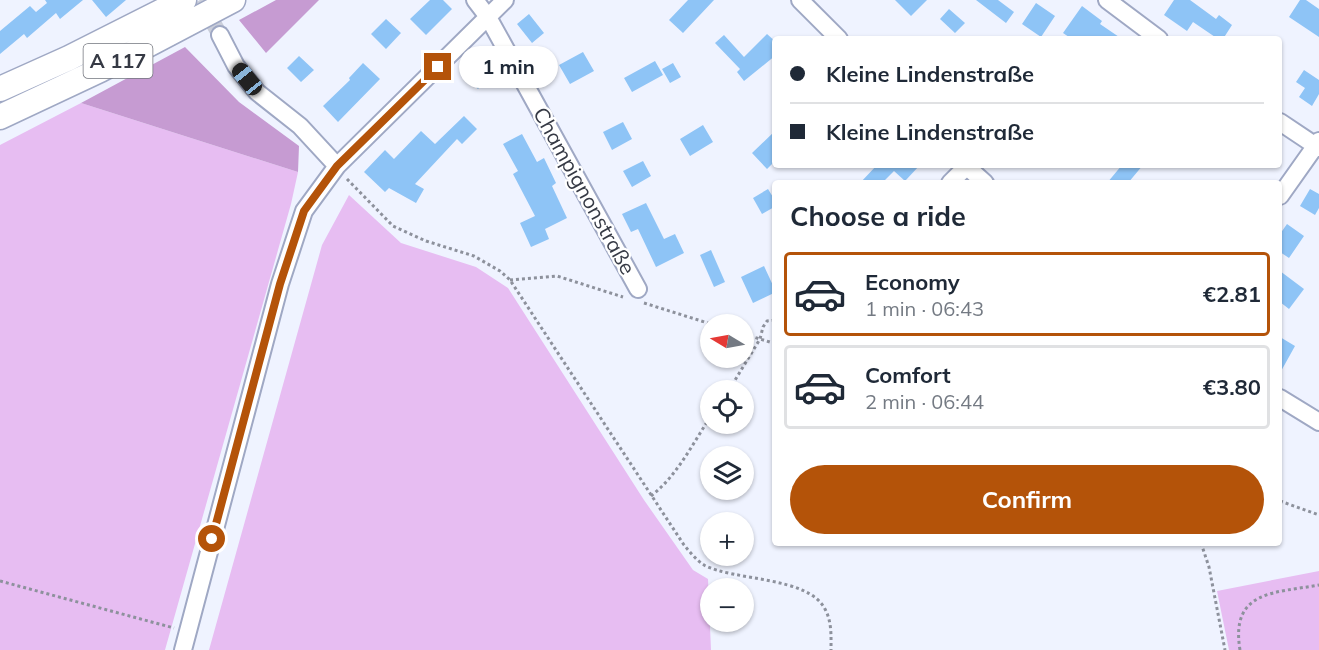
<!DOCTYPE html>
<html lang="en">
<head>
<meta charset="utf-8">
<style>
  body { margin:0; font-family:Mulish,sans-serif; background:#f2f2f3; color:#1f2937; height:100vh; display:flex; flex-direction:column; font-size:22px; white-space:nowrap }
  * { box-sizing:border-box; margin:0 }
  p { font-size:20px; color:#747a83 }
  .icon { flex:none; width:33px; height:33px; fill:none; stroke:currentColor; stroke-width:2; stroke-linecap:round; stroke-linejoin:round }
  .map { position:relative; flex:1; overflow:hidden }
  .details { position:absolute; left:772px; top:180px; width:510px; height:366px; display:flex; flex-direction:column; background:#fff; border-radius:6px; box-shadow:0 2px 4px #0004 }
  .details>* { flex:none }
  .hud { position:absolute; left:772px; top:36px; width:510px; height:132px; border-radius:6px; box-shadow:0 2px 4px #0004; display:grid; align-content:center; height:132px; padding:0 18px; background:#fff }
  .needle { width:39px; rotate:280deg }
  .controls { position:absolute; left:700px; top:314px; display:grid; gap:12px }
  .controls a { display:grid; place-items:center; width:54px; height:54px; border-radius:50%; background:#fff; box-shadow:0 2px 4px #0004; font-size:30px }
  .end { position:absolute; width:27px; height:27px; margin:-14px; border:8px solid #b45309; background:#fff; box-shadow:0 0 0 3px #fff }
  .from { border-radius:50% }
  .bubble { position:absolute; height:42px; border-radius:21px; background:#fff; box-shadow:0 2px 4px #0004; font-size:20px; font-weight:700; line-height:42px; text-align:center }
  .car { position:absolute; width:18px; height:36px; margin:-18px -9px; border-radius:8px; box-shadow:0 0 4px 2px #0007; background:linear-gradient(#222 24%,#8ab4d8 0 40%,#222 0 76%,#8ab4d8 0 86%,#222 0) }
  .hud b { display:flex; align-items:center; gap:21px; height:57px; font-size:22px }
  .hud b+b { border-top:2px solid #e0e1e3 }
  .hud i { width:15px; height:15px; background:#1f2937 }
  ul { padding:0; list-style:none }
  li { display:flex; align-items:center; gap:18px; height:84px; margin:0 12px 9px; padding:0 6px; border:3px solid #e0e1e3; border-radius:6px }
  li div { flex:1 }
  li b { display:block; font-size:22px }
  li em { font-style:normal; font-weight:700 }
  li.active { border-color:#b45309 }
  li>.icon { width:54px; height:54px; stroke-width:1.5 }
  h2 { padding:0 18px; font-size:27px; line-height:72px }
  .primary-button { display:flex; gap:12px; margin-top:auto; padding:12px 18px }
  .primary-button a { flex:1; height:69px; border-radius:36px; background:#b45309; color:#fff; font-size:24px; font-weight:700; line-height:69px; text-align:center }
  .map>svg:first-child { display:block }
</style>
</head>
<body>
<div class="map">
<svg width="1319" height="650" viewBox="0 0 1319 650">
  <rect width="100%" height="100%" fill="#eff3ff"/>
  <path fill="#e7bdf2" d="M81 103 298 172 291 204 165 650H0V145Z
    M349 195 401 243 476 267 508 288 644 500 693 570 708 579 711 650H209L322 245Z
    M1319 571V650H1229L1217 591Z"/>
  <path fill="#c69bd2" d="M276 0H319L266 53 239 20Z
    M185 47 239 102 299 146 298 172 81 103Z"/>
  <path fill="#8ec4f6" d="M45 0H83L60 19 56 13 27 38 24 34 0 54V31L30 6 36 12 47 3Z
    M92 0H126L106 17Z
    M430 0H443L452 9 426 35 410 19Z
    M688 0H714L683 33 669 20Z
    M895 0H927L911 16Z
    M976 0H998L1014 12 1006 23Z
    M1174 0H1190L1216 19 1219 15 1232 25 1223 39H1218L1193 22 1187 31 1164 15Z
    M1300 0H1306L1319 9V37L1289 17Z
    M1036 3 1055 16 1041 37 1022 24Z
    M1082 6 1102 21 1100 24 1122 39H1072L1063 33Z
    M949 9 965 23 955 33 940 19Z
    M529 14 544 33 532 43 517 24Z
    M386 19 401 33 386 49 371 34Z
    M767 34 776 42V55L744 81 737 72 740 69 715 43 724 35 744 57Z
    M583 52 594 71 570 84 559 65Z
    M299 56 314 70 301 82 287 68Z
    M655 61 663 75 632 92 624 78Z
    M363 63 380 79 338 122 323 106 350 80 349 78Z
    M481 63 493 73 478 89 466 78Z
    M673 63 681 77 670 83 662 69Z
    M1304 70 1319 80V94L1312 106 1299 97 1305 88 1296 82Z
    M464 116 477 129 462 144 457 139 415 184 424 189 416 203 389 188 385 192 364 172 385 150 394 159 421 131 435 144Z
    M623 122 632 139 612 150 603 132Z
    M703 125 713 142 690 156 680 139Z
    M776 130V160L767 169 752 153Z
    M522 134 537 162 544 158 556 183 552 186 567 218 545 229 549 239 531 247 520 223 535 216 513 174 518 171 503 144Z
    M643 161 651 176 632 187 623 171Z
    M877 165H920L905 181 894 171 882 183H860Z
    M1122 165H1143L1128 183H1107Z
    M768 189 776 202V206L762 214 753 198Z
    M1310 189 1319 194V208L1315 215 1300 206Z
    M646 203 664 239 675 234 684 253 656 267 638 229 631 232 622 214Z
    M1287 224 1304 236 1289 258 1280 252V234Z
    M711 250 725 282 714 287 700 255Z
    M764 266 776 292 753 303 741 277Z
    M1280 271 1304 289 1289 309 1280 302Z
    M1280 337 1295 346 1280 373Z"/>
  <g fill="none" stroke-linecap="round" stroke-linejoin="round">
    <path stroke="#caceda" stroke-width="16" stroke-dasharray="16 8" stroke-linecap="butt" d="M200 0 220 35"/>
    <defs>
      <path id="minor" d="M475 0 488 17 638 289
        M800 0 839 39
        M1107 0 1159 39
        M220 35 236 66 257 92 300 126 337 166
        M1280 122 1319 148
        M965 165 985 183
        M950 183 967 166
        M1280 196 1319 141
        M1280 398 1319 422
        M183 650 280 284 304 211 337 166 505 0"/>
      <path id="highway" d="M0 89 69 58 184 0
        M0 117 100 70 233 0"/>
    </defs>
    <use href="#minor" stroke="#9fa8c4" stroke-width="20"/>
    <use href="#highway" stroke="#9fa8c4" stroke-width="27"/>
    <path stroke="#8d919c" stroke-width="3" stroke-dasharray="3 3" stroke-linecap="butt" d="M347 179 393 226 426 241 474 256 500 271 510 280 684 545C690 552 696 560 704 565 733 581 808 576 825 609 832 622 831 636 831 650
      M510 280 557 276 623 297
      M644 303 711 324
      M744 334 776 344
      M729 390 760 339 763 327 767 321 776 320
      M651 496C677 476 693 443 711 416
      M1280 501 1319 515
      M1201 543 1209 567 1225 650
      M0 581 174 628
      M1240 650C1230 590 1275 593 1319 585"/>
    <use href="#minor" stroke="#fff" stroke-width="16"/>
    <use href="#highway" stroke="#fff" stroke-width="24"/>
  </g>
  <g fill="none" stroke-linecap="round" stroke-linejoin="round">
    <path stroke="#b45309" stroke-width="8" d="M212 539 280 284 304 211 337 166 438 67"/>
  </g>
  <g text-anchor="middle" stroke-width="4.5" stroke-linejoin="round" paint-order="stroke">
    <rect fill="#fff" stroke="#72757d" stroke-width="1.5" x="83.5" y="44" width="69" height="34" rx="4.5"/>
    <g font-size="20" font-weight="bold" fill="#363a45">
      <text x="118" y="68">A 117</text>
    </g>
    <g font-size="21" fill="#363a45" stroke="#fff">
      <text transform="translate(584 191) rotate(61)" y="7">Champignonstraße</text>
    </g>
  </g>
</svg>
<div class="controls">
<a><svg class="needle" viewBox="-14 -14 28 28"><path d="M0-13l5 13h-10z" fill="#e53935"/><path d="M0 13l5-13h-10z" fill="#747a83"/></svg></a>
<a><svg class="icon" aria-label="locate" viewBox="0 0 24 24"><circle cx="12" cy="12" r="6"/><path d="M12 2v4M12 18v4M2 12h4M18 12h4"/></svg></a>
<a><svg class="icon" aria-label="layers" viewBox="0 0 24 24"><path d="M12 4l9 5-9 5-9-5zM3 14l9 5 9-5"/></svg></a>
<a>+</a>
<a>−</a>
</div>
<i class="end from" style="left:212px;top:539px"></i>
<i class="end" style="left:438px;top:67px"></i>
<div class="bubble" style="left:459px;top:46px;width:99px">1 min</div>
<i class="car" style="left:247px;top:79px;rotate:321deg"></i>
<div class="hud">
<b><i class="from"></i>Kleine Lindenstraße</b>
<b><i></i>Kleine Lindenstraße</b>
</div>
<section class="details">
<h2>Choose a ride</h2>
<ul>
<li class="active"><svg class="icon" aria-label="car" viewBox="0 0 24 24"><path d="M5 17H2v-5l4-1 3-4h7l3 4 3 1v5h-3M9 17h6M6 11h13"/><circle cx="7" cy="17" r="2"/><circle cx="17" cy="17" r="2"/></svg><div><b>Economy</b><p>1 min · 06:43</p></div><em>€2.81</em></li>
<li><svg class="icon" aria-label="car" viewBox="0 0 24 24"><path d="M5 17H2v-5l4-1 3-4h7l3 4 3 1v5h-3M9 17h6M6 11h13"/><circle cx="7" cy="17" r="2"/><circle cx="17" cy="17" r="2"/></svg><div><b>Comfort</b><p>2 min · 06:44</p></div><em>€3.80</em></li>
</ul>
<div class="primary-button"><a>Confirm</a></div>
</section>
</div>
</body>
</html>
